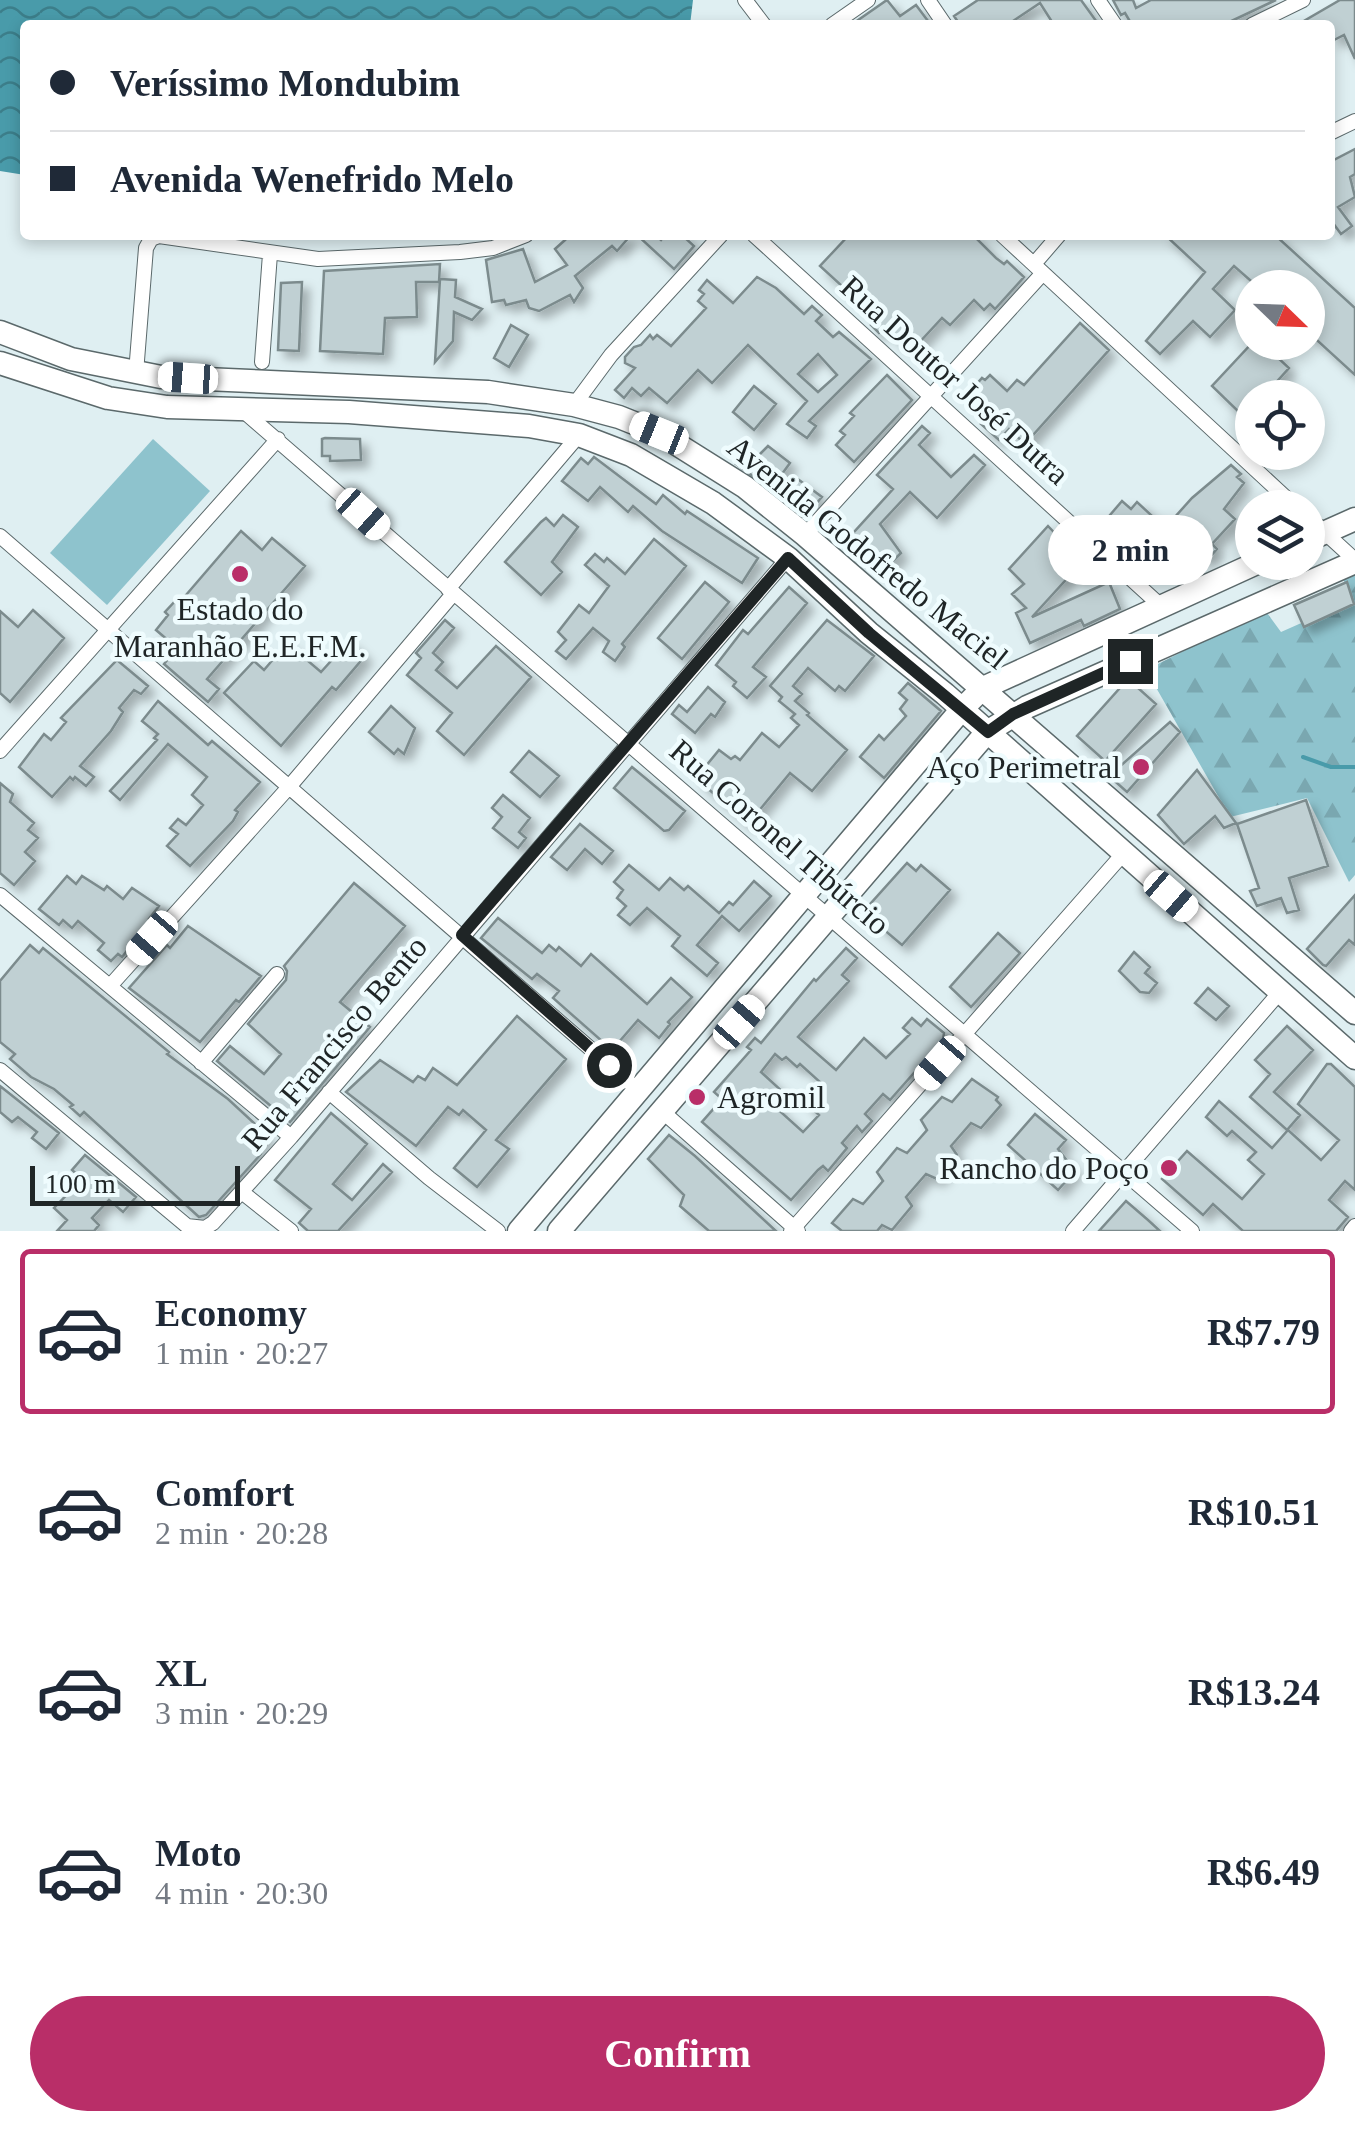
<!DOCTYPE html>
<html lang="en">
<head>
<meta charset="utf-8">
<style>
  body { margin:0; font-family:Georgia,serif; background:#f6f6f7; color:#1f2937; height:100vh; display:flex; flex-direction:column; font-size:38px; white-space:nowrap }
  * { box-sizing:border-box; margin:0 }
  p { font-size:32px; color:#747a83 }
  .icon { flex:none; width:55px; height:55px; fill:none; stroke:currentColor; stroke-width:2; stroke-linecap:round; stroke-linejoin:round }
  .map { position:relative; height:1231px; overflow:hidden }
  .details { display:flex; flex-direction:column; background:#fff; flex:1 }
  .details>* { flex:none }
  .top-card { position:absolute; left:20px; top:20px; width:1315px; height:220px; border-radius:10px; box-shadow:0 5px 15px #0003; display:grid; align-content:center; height:220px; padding:0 30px; background:#fff }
  .needle { width:65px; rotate:113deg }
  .controls { position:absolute; left:1235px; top:270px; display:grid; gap:20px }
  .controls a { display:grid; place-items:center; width:90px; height:90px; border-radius:50%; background:#fff; box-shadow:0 5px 15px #0003; font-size:50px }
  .scale { position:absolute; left:30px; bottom:25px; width:210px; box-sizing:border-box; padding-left:10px; border:5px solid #1f2526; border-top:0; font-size:28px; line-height:35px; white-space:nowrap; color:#1f2526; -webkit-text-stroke:8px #effcfe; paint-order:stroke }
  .end { position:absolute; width:45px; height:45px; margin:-22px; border:12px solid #1f2526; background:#fff; box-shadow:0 0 0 5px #fff }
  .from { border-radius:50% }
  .bubble { position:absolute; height:70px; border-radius:35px; background:#fff; box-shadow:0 5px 15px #0003; font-size:32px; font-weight:800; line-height:70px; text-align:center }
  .car { position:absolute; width:30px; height:60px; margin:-30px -15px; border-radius:12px; box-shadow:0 0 8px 2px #0007; background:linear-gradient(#fff 24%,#345 0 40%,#fff 0 76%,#345 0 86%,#fff 0) }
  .top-card b { display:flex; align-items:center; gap:35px; height:95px; font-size:38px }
  .top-card b+b { border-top:2px solid #e0e1e3 }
  .top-card i { width:25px; height:25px; background:#1f2937 }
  ul { padding:18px 0 0; list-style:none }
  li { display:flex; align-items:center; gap:30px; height:165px; margin:0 20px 15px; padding:0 10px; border:5px solid transparent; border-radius:10px }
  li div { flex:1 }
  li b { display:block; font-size:38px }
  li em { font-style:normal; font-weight:800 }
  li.active { border-color:#b92e68 }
  li>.icon { width:90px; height:90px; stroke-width:1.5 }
  .button { display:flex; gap:20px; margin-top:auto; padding:20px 30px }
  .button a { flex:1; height:115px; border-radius:60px; background:#b92e68; color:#fff; font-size:40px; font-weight:800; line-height:115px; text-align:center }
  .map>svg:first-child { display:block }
</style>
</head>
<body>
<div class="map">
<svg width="1355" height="1231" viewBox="0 0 1355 1231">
  <defs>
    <pattern id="forest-firs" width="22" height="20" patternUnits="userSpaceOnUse" patternTransform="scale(2.5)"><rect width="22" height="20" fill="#8ec3cd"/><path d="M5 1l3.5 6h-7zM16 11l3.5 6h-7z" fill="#7aa7b0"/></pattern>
    <pattern id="water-waves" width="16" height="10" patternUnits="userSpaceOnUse" patternTransform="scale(2.5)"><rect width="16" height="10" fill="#499baa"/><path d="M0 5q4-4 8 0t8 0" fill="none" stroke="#3c7e8a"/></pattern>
    <filter id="shadow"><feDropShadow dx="7" dy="7" stdDeviation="5" flood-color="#0004"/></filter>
  </defs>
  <rect width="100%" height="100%" fill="#dfeff2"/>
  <path fill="url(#forest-firs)" d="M1355 573V875L1349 882 1307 798 1230 817 1146 670 1265 610 1281 632 1351 601 1343 578Z"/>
  <path fill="#8ec3cd" d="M153 439 210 491 107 605 50 553Z"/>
  <path fill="url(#water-waves)" d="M0 0H693L690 25H25V175L0 171Z"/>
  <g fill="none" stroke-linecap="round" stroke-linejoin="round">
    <path stroke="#499baa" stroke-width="4" d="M1303 757 1331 767H1355"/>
  </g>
  <path fill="#c0d0d3" stroke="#7c8b8d" stroke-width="2.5" fill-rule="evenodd" filter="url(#shadow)" d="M887 0 900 16 916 5 931 25H851Z
    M978 0H1081L1099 25H1054L1040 3 1007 25H960L954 16Z
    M1113 0H1133L1136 8 1151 0H1276L1223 25H1132L1125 13 1121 15Z
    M1340 0H1355V59L1344 35 1334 40 1330 25H1297Z
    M1355 149V174L1350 177 1355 197 1338 207 1352 226 1341 234 1330 219V162Z
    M561 235H631L617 251 612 246 575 276 583 288 574 302 570 295 539 311 529 308 526 300 506 305 504 300 492 302 486 260 523 249 535 282 567 265 555 249 565 240Z
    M637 235H655L661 240 665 235H682L694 246 674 269Z
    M849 235H973L996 258 1004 264 1007 261 1024 277 995 309 990 304 984 310 974 300 950 325 942 318 916 346 907 337 901 343 885 327 879 333 871 325 877 318 820 266Z
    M1165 235H1275L1355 308V375L1308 332V288H1259L1234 266 1213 289 1235 310 1210 337 1193 321 1160 354 1146 341 1205 272Z
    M440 264 439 282H416L417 317 385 318 383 354 320 351 324 271Z
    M757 277 776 288 804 314 812 306 822 315 816 321 833 337 839 332 871 359 809 421 816 426 807 438 787 424 807 401 748 345 712 383 698 370 667 403 649 388 641 396 632 388 624 398 615 390 635 368 625 363V357L634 347 641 345 650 335 653 339 657 335 671 346 706 308 698 301 704 294 699 290 707 280 733 303ZM818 354 837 375 818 392 798 374Z
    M440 279 456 280 455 297 482 309 472 320 454 312 453 341 435 362Z
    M302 282 299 351 278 350 281 283Z
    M1080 323 1109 350 1025 444 1009 429 999 440 981 424 991 414 968 394 982 378 985 380 990 375 1007 391 1017 380 1024 385Z
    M511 325 528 335 509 367 494 358Z
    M1253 342H1261L1289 368 1262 398H1252V408L1244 417 1212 386Z
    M887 375 912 400 854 462 836 445 845 435 840 431 854 416 850 413Z
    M754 386 776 404 754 430 733 412Z
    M922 426 930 433 919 445 951 477 974 455 985 465 937 518 910 492 880 524 901 553 883 571 869 559 866 562 845 542 893 489 877 475Z
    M325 438 360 439 361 460 330 461V456H322V439Z
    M768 446 790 463 771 489 736 464 745 453 754 460Z
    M594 457 656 504 663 495 685 514 687 511 758 558 742 583 662 531 633 506 628 512 600 487 588 501 562 481 581 458 588 464Z
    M1231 465 1241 474 1237 477 1244 483 1224 509 1235 519 1212 544 1217 549 1208 559 1194 547 1183 559 1160 539 1147 554 1128 536 1122 543 1115 536 1111 540 1098 529 1122 501 1131 509 1137 502 1165 528 1192 498Z
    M795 477 822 497 805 516 778 494Z
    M563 515 578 527 552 562 562 572 541 595 505 562 541 522 546 518 554 526Z
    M1048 526 1090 570 1082 578 1074 571 1032 617 1109 582 1120 609 1084 626 1081 620 1030 643 1016 613 1026 608 1012 594 1024 584 1009 569Z
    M241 531 262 550 272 538 305 566 207 679 219 689 208 702 164 664 177 648 156 630 168 615 165 612 177 599 180 602Z
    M654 539 686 566 622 644 625 647 615 661 603 652 609 641 593 628 566 659 556 651 566 640 558 632 579 605 589 613 609 586 585 565 595 554 604 562 607 558 625 574Z
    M705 582 729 602 682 659 658 638Z
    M1347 582 1354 604 1304 627 1294 605Z
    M789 587 807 603 753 667 766 677 747 698 733 686 736 682 716 665 743 630 748 634Z
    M33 610 64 638 10 702 0 693V611L18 627Z
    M445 620 454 628 433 653 443 662 436 670 457 688 496 646 531 677 464 755 437 731 452 713 407 675 421 658 416 653Z
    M827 620 874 656 845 691 839 686 835 691 808 668 793 686 802 694 795 701 809 713 807 715 847 750 812 791 790 773 748 824 696 778 719 750 731 759 735 756 740 760 762 733 779 747 799 725 791 718 795 714 779 701 782 697 770 686Z
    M349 641 365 656 336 690 332 687 281 746 224 693 254 661 264 670 287 643 321 672Z
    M117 660 148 686 141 694 134 690 119 708 123 712 111 731 80 766 94 777 86 786 75 777 73 780 70 777 52 797 19 767 44 734 51 740 66 722 61 718Z
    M1128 679 1156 704 1105 761 1077 736Z
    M908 683 941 711 884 778 860 757 879 735 884 740 906 716 900 709 907 700 899 693Z
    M708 687 725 702 715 717 711 714 695 733 672 714 679 705 687 712Z
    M158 701 208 745 212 741 260 782 235 810 238 812 233 821 190 866 167 846 178 834 170 828 178 819 186 825 203 805 192 795 207 777 168 744 120 800 110 791 157 740 154 738 158 734 142 721Z
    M391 706 415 728 404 754 398 749 394 754 369 732Z
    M1170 722 1180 732 1127 792 1109 776Z
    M529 751 559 776 540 797 511 772Z
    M632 767 685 811 669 830 664 831 614 788Z
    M1197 770 1236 823 1224 828 1215 816 1184 844 1158 815Z
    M0 783 13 794 10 802 34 823 28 830 38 838 25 852 35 861 14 885 0 873Z
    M503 795 530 818 519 832 526 838 518 848 493 828 502 817 492 808Z
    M1306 800 1328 866 1289 878 1299 910 1287 913 1281 898 1257 906 1250 891 1259 888 1237 824Z
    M580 824 613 851 602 864 585 849 567 870 551 857Z
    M907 863 916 871 921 865 950 890 902 945 863 912Z
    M629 865 659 890 670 878 684 890 688 886 719 913 729 902 733 905 754 881 771 896 739 931 722 916 697 945 718 963 707 976 672 946 680 936 647 908 630 925 618 915 626 906 617 898 623 890 614 882Z
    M67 876 76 884 82 876 104 890 107 886 123 899 132 888 159 906 149 919 151 921 122 957 118 954 111 961 98 950 104 943 78 921 72 928 63 920 59 925 39 909Z
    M354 883 405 926 340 1002 370 1027 290 1122 217 1061 230 1046 264 1074 281 1054 248 1024 286 980 287 971 284 966Z
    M1355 895V945L1349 940 1326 966 1323 965 1307 949Z
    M498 918 542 953 549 945 556 951 559 947 581 966 591 954 647 1004 671 978 692 997 668 1022 670 1024 659 1038 638 1020 612 1050 553 998 559 991 537 974 532 979 481 938Z
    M188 926 261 976 239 1002 236 1000 200 1042 129 988 167 945 170 948Z
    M998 933 1020 953 971 1007 950 987Z
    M30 945 39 953 43 948 169 1052 167 1054 228 1099 268 1136 256 1150 261 1154 206 1215 199 1217 84 1112 80 1116 70 1107 73 1105 54 1089 31 1077 10 1059 15 1054 0 1042V981Z
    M846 948 857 958 842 975 849 981 798 1037 836 1070 864 1038 886 1058 910 1034 903 1028 912 1018 921 1026 927 1019 944 1033 943 1040 890 1100 883 1094 865 1114 872 1121 862 1132 857 1126 842 1143 847 1148 828 1171 823 1166 818 1170 791 1200 702 1122 722 1099 714 1092 751 1050 747 1047 755 1038 761 1043 814 979 816 981ZM775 1054 782 1060 786 1057 797 1067 800 1064 820 1082 804 1101 819 1115 803 1132 773 1105 784 1093 761 1072Z
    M1134 952 1150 967 1145 973 1157 983 1149 993 1140 992 1119 971Z
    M1208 988 1229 1006 1216 1020 1195 1003Z
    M517 1016 566 1059 496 1140 509 1149 477 1187 454 1168 486 1130 463 1110 459 1115 448 1107 416 1146 346 1092 380 1060 413 1082 418 1076 425 1080 433 1068 457 1085Z
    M1287 1026 1313 1050 1274 1092 1300 1115 1287 1130 1250 1097 1270 1074 1255 1060Z
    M1327 1064H1331L1355 1087V1190L1345 1181 1329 1200 1348 1217 1336 1231H1243L1213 1204 1203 1215 1162 1179 1187 1151 1242 1199 1264 1174 1248 1160 1256 1152 1232 1131 1227 1136 1206 1117 1219 1101 1272 1148 1288 1130 1321 1160 1339 1140 1298 1104Z
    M972 1079 998 1097 996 1100 1001 1105 981 1128 971 1123 951 1146 957 1155 937 1179 926 1174 906 1197 912 1206 892 1230 882 1225 877 1231H842L832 1223 853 1199 863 1204 883 1181 877 1172 897 1148 907 1153 927 1130 921 1120 942 1097 952 1102Z
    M0 1086 59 1133 46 1149 32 1138 37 1132 18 1117 12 1122 0 1112Z
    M331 1113 367 1144 333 1184 352 1200 383 1164 392 1172 338 1231H308L299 1223 311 1209 275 1180Z
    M1035 1114 1066 1140 1058 1149 1075 1171 1058 1190 1008 1145Z
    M669 1135 695 1156 776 1231H709L680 1206 684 1195 648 1159Z
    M85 1155 136 1197 123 1212 109 1200 92 1218 99 1225 94 1231H57L67 1220 54 1208 82 1179 72 1170Z
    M1126 1201 1148 1220 1160 1231H1099Z"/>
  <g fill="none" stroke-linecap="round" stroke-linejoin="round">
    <defs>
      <path id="minor" d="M745 0 764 25
        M928 0 945 25
        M1098 0 1115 25
        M832 25 868 0
        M1252 25 1303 0
        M1330 133 1355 121
        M754 235 1162 607
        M1002 235 1297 508
        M1034 264 1059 235
        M262 362 270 254
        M136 373 146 248 151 239 159 236 318 259 460 252 493 248 526 235
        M574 405 611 355 721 235
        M241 409 1192 1231
        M1308 517 1355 560
        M805 535 1043 273
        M0 536 638 1090
        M448 589 579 435
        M0 751 278 439
        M0 895 291 1137
        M110 986 289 787 453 594
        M201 1063 277 974
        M0 1070 187 1226 205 1228 213 1223 291 1137 788 558
        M329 1092 429 1178 498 1231
        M663 1112 798 1231
        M243 1193 291 1231
        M791 1231 1123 854
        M1073 1231 1280 992
        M1351 1231 1355 1226"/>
      <path id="primary" d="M0 332 71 359 161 377 488 392 574 405 619 417 659 433 745 487 805 535 1355 1013
        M0 363 108 398 167 407 349 412 529 426 579 435 631 455 713 503 788 558 869 633 945 694 1355 1058
        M1308 540 1355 519
        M519 1231 962 709 983 688 1259 562
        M559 1231 987 732 1027 707 1355 562"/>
    </defs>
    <use href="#minor" stroke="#5b696b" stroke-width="16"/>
    <use href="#primary" stroke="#5b696b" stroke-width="25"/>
    <use href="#minor" stroke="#fff" stroke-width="14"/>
    <use href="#primary" stroke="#fff" stroke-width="22"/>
  </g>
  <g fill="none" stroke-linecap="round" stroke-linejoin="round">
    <path stroke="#1f2526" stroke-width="12" d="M609 1065 462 935 788 558 869 633 988 732 1013 714 1130 661"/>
  </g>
  <g fill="#b92e68" stroke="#effcfe" stroke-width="4">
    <circle cx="240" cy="574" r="10"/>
    <circle cx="1141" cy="767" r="10"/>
    <circle cx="697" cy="1097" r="10"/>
    <circle cx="1169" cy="1168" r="10"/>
  </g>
  <g text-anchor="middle" stroke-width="9" stroke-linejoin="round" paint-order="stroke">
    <g font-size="32" fill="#1f2526" stroke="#effcfe">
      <text transform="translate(955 380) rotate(42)" y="11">Rua Doutor José Dutra</text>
      <text transform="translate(868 552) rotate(39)" y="11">Avenida Godofredo Maciel</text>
      <text transform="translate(780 837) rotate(41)" y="11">Rua Coronel Tibúrcio</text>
      <text transform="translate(334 1043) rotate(-50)" y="11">Rua Francisco Bento</text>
    </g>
    <g font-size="32" fill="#1f2526" stroke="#effcfe" text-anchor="end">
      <text x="240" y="620" text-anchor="middle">Estado do<tspan x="240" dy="37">Maranhão E.E.F.M.</tspan></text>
      <text x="1121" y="778">Aço Perimetral</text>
      <text x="717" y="1108" text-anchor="start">Agromil</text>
      <text x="1149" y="1179">Rancho do Poço</text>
    </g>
  </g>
</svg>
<div class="controls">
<a><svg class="needle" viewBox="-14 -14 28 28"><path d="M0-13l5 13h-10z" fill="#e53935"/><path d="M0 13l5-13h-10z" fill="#747a83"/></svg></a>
<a><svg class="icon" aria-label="locate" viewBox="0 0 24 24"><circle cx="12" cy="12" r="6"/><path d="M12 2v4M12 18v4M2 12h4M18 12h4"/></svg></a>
<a><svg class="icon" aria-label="layers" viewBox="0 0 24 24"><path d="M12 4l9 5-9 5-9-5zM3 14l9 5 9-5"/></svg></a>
</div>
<div class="scale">100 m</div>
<i class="end from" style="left:609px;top:1065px"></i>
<i class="end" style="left:1130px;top:661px"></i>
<div class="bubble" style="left:1048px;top:515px;width:165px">2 min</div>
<i class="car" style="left:188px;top:378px;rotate:274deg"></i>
<i class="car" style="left:659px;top:433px;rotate:292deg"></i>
<i class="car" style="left:363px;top:514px;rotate:132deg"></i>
<i class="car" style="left:1171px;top:896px;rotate:131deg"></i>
<i class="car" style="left:152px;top:938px;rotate:221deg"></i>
<i class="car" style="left:739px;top:1022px;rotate:41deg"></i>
<i class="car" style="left:940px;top:1063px;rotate:221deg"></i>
<div class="top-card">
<b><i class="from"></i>Veríssimo Mondubim</b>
<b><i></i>Avenida Wenefrido Melo</b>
</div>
</div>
<section class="details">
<ul>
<li class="active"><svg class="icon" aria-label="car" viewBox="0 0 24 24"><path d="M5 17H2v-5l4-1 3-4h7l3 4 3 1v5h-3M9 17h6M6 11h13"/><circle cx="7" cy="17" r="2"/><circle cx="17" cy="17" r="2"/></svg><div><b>Economy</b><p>1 min · 20:27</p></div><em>R$7.79</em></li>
<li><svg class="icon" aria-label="car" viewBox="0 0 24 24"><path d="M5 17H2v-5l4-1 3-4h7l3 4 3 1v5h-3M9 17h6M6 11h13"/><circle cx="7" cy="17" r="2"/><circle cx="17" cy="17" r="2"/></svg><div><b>Comfort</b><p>2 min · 20:28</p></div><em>R$10.51</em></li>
<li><svg class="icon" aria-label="car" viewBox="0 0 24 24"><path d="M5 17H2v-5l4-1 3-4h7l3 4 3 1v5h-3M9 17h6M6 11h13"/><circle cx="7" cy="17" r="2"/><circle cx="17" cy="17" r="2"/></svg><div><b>XL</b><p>3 min · 20:29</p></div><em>R$13.24</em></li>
<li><svg class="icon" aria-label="car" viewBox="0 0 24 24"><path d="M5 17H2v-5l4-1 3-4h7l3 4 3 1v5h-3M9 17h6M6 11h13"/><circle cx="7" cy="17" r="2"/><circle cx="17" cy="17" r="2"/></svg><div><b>Moto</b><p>4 min · 20:30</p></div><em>R$6.49</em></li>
</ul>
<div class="button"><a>Confirm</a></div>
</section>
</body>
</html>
